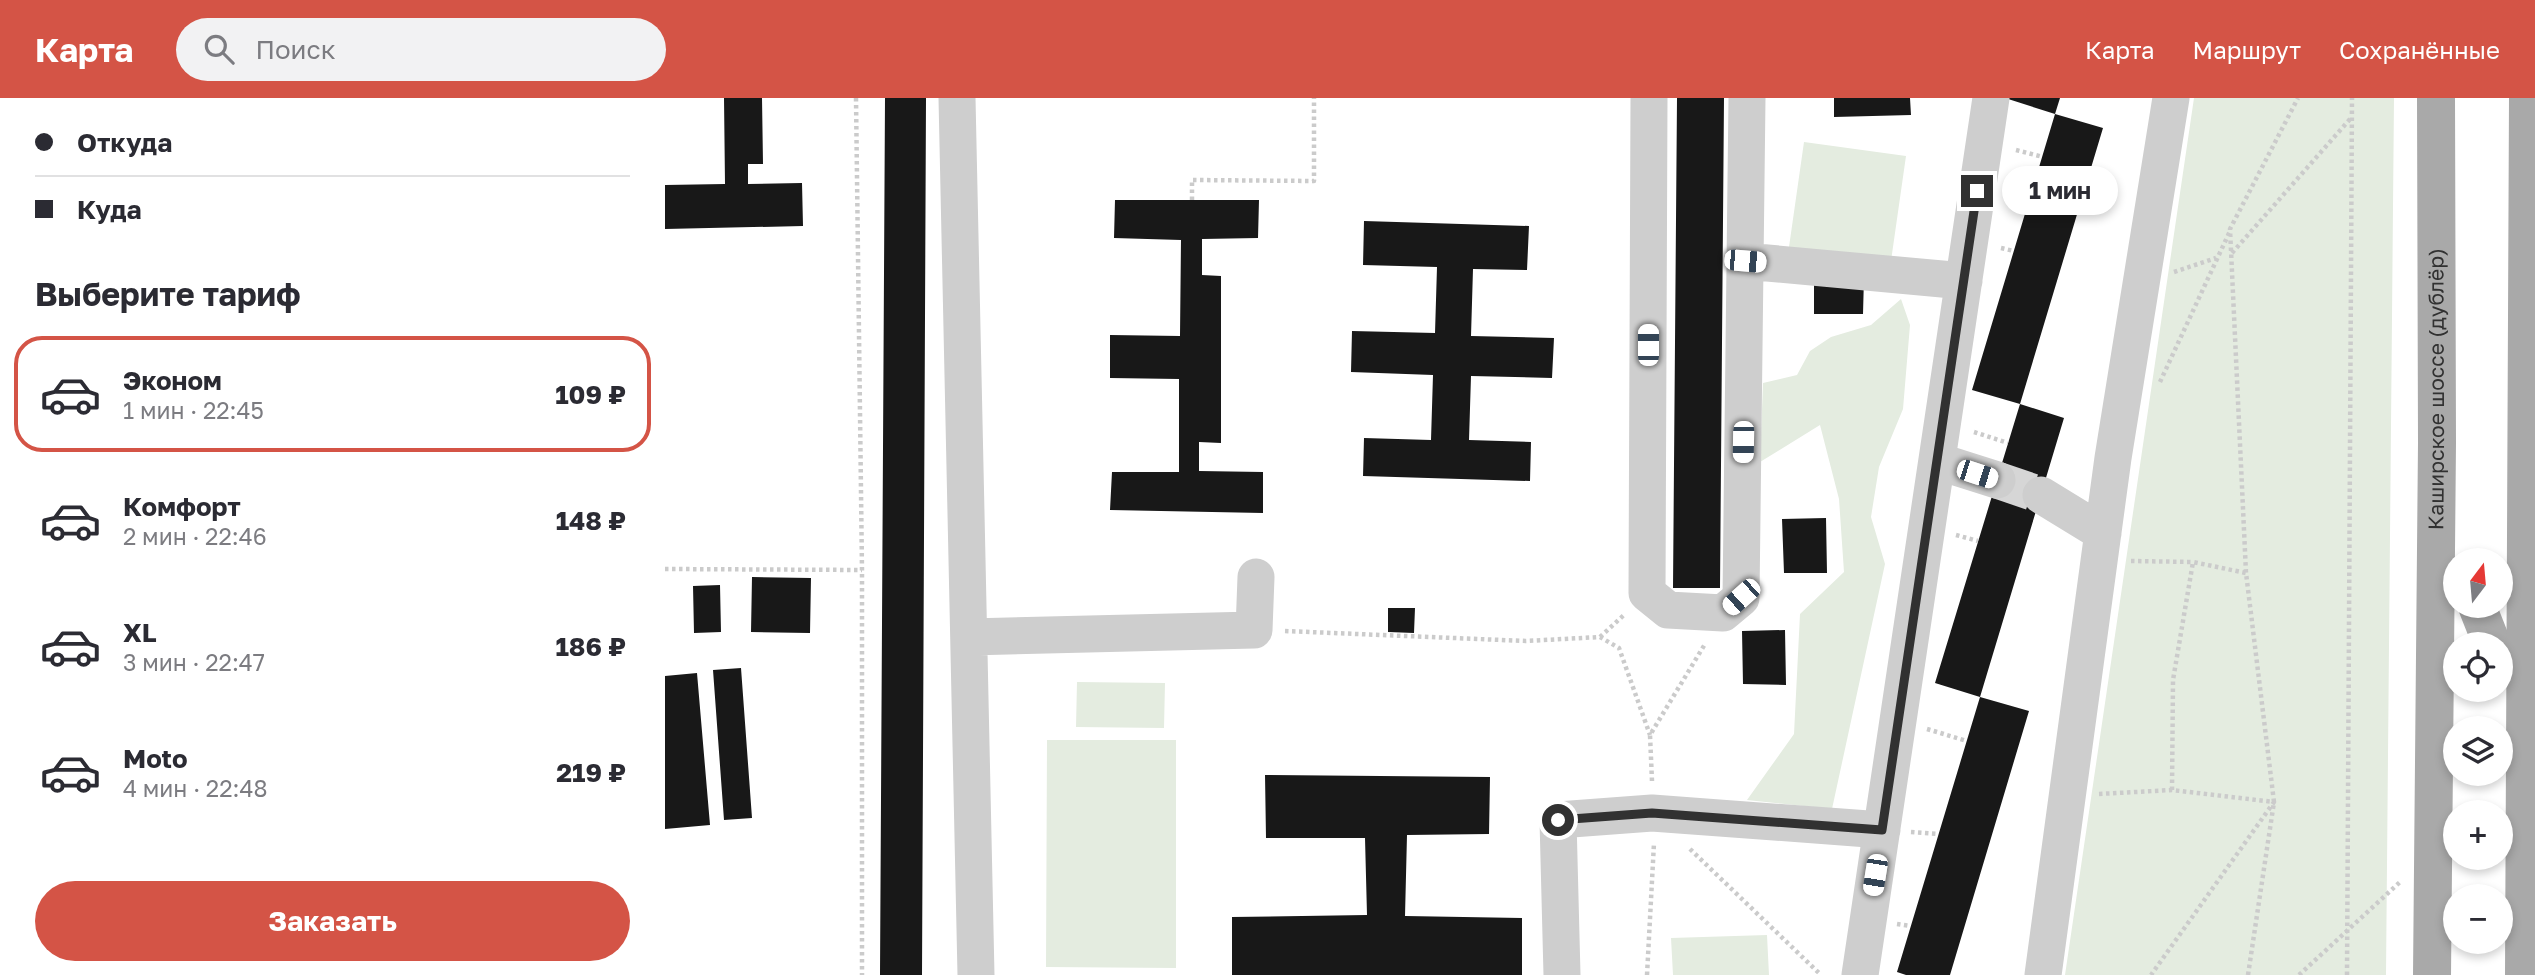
<!DOCTYPE html>
<html lang="ru">
<head>
<meta charset="utf-8">
<style>
  body { margin:0; font-family:"Golos Text",sans-serif; background:#f2f2f3; color:#2b2b33; height:100vh; display:flex; flex-direction:column; font-size:26px; white-space:nowrap }
  * { box-sizing:border-box; margin:0 }
  p { font-size:23px; color:#7c7c81 }
  .icon { flex:none; width:38px; height:38px; fill:none; stroke:currentColor; stroke-width:2; stroke-linecap:round; stroke-linejoin:round }
  .map { position:relative; flex:1; overflow:hidden }
  .sheet { display:flex; flex-direction:column; background:#fff; width:665px }
  .sheet>* { flex:none }
  .top-card { display:grid; align-content:center; height:154px; padding:0 35px; background:#fff }
  .needle { width:46px; rotate:16deg }
  .tools { position:absolute; left:1778px; top:450px; display:grid; gap:14px }
  .tools a { display:grid; place-items:center; width:70px; height:70px; border-radius:50%; background:#fff; box-shadow:0 4px 10px #0003; font-size:35px }
  .end { position:absolute; width:32px; height:32px; margin:-16px; border:9px solid #313131; background:#fff; box-shadow:0 0 0 4px #fff }
  .from { border-radius:50% }
  .bubble { position:absolute; height:49px; border-radius:24px; background:#fff; box-shadow:0 4px 10px #0003; font-size:23px; font-weight:700; line-height:49px; text-align:center }
  .car { position:absolute; width:21px; height:42px; margin:-21px -10px; border-radius:9px; box-shadow:0 0 5px 2px #0007; background:linear-gradient(#fff 24%,#345 0 40%,#fff 0 76%,#345 0 86%,#fff 0) }
  .top-card b { display:flex; align-items:center; gap:24px; height:66px; font-size:26px }
  .top-card b+b { border-top:2px solid #e1e1e2 }
  .top-card i { width:18px; height:18px; background:#2b2b33 }
  ul { padding:0; list-style:none }
  li { display:flex; align-items:center; gap:21px; height:116px; margin:0 14px 10px; padding:0 21px; border:4px solid transparent; border-radius:28px }
  li div { flex:1 }
  li b { display:block; font-size:26px }
  li em { font-style:normal; font-weight:700 }
  li.selected { border-color:#d45446 }
  li>.icon { width:63px; height:63px; stroke-width:1.5 }
  h2 { padding:0 35px; font-size:32px; line-height:84px }
  .primary-button { display:flex; gap:14px; margin-top:auto; padding:14px 35px }
  .primary-button a { flex:1; height:80px; border-radius:42px; background:#d45446; color:#fff; font-size:28px; font-weight:700; line-height:80px; text-align:center }
  header { display:flex; align-items:center; gap:42px; box-sizing:border-box; height:98px; padding:0 35px; background:#d45446; color:#fff }
  header strong { font-size:33px }
  nav { display:flex; gap:38px; margin-inline-start:auto; font-size:24px }
  .search { width:490px; height:63px; background:#f2f2f3; display:flex; align-items:center; gap:18px; box-sizing:border-box; padding:0 24px; border-radius:38px; color:#7c7c81; font-size:26px }
  main { display:flex; flex:1; min-height:0 }
  .map>svg:first-child { display:block }
</style>
</head>
<body>
<header>
<strong>Карта</strong>
<div class="search"><svg class="icon" aria-label="search" viewBox="0 0 24 24"><circle cx="10" cy="10" r="6"/><path d="M15 15l6 6"/></svg>Поиск</div>
<nav><a>Карта</a><a>Маршрут</a><a>Сохранённые</a></nav>
</header>
<main>
<section class="sheet">
<div class="top-card">
<b><i class="from"></i>Откуда</b>
<b><i></i>Куда</b>
</div>
<h2>Выберите тариф</h2>
<ul>
<li class="selected"><svg class="icon" aria-label="car" viewBox="0 0 24 24"><path d="M5 17H2v-5l4-1 3-4h7l3 4 3 1v5h-3M9 17h6M6 11h13"/><circle cx="7" cy="17" r="2"/><circle cx="17" cy="17" r="2"/></svg><div><b>Эконом</b><p>1 мин · 22:45</p></div><em>109 ₽</em></li>
<li><svg class="icon" aria-label="car" viewBox="0 0 24 24"><path d="M5 17H2v-5l4-1 3-4h7l3 4 3 1v5h-3M9 17h6M6 11h13"/><circle cx="7" cy="17" r="2"/><circle cx="17" cy="17" r="2"/></svg><div><b>Комфорт</b><p>2 мин · 22:46</p></div><em>148 ₽</em></li>
<li><svg class="icon" aria-label="car" viewBox="0 0 24 24"><path d="M5 17H2v-5l4-1 3-4h7l3 4 3 1v5h-3M9 17h6M6 11h13"/><circle cx="7" cy="17" r="2"/><circle cx="17" cy="17" r="2"/></svg><div><b>XL</b><p>3 мин · 22:47</p></div><em>186 ₽</em></li>
<li><svg class="icon" aria-label="car" viewBox="0 0 24 24"><path d="M5 17H2v-5l4-1 3-4h7l3 4 3 1v5h-3M9 17h6M6 11h13"/><circle cx="7" cy="17" r="2"/><circle cx="17" cy="17" r="2"/></svg><div><b>Moto</b><p>4 мин · 22:48</p></div><em>219 ₽</em></li>
</ul>
<div class="primary-button"><a>Заказать</a></div>
</section>
<div class="map">
<svg width="1870" height="877" viewBox="0 0 1870 877">
  <rect width="100%" height="100%" fill="#fff"/>
  <path fill="#e4ece0" d="M1529 0H1729L1721 877H1400Z
    M1139 44 1241 58 1226 163 1124 149Z
    M1236 201 1245 227 1238 311 1214 369 1206 419 1220 466 1167 711 1082 702 1129 636 1135 516 1179 474 1174 401 1155 327 1095 364 1098 285 1132 277 1145 253 1166 239 1206 227Z
    M412 584 500 585 499 630 411 629Z
    M382 642H511V870L381 869Z
    M1102 837 1104 877H1008L1006 840Z"/>
  <path fill="#181818" d="M59 0H97L98 66H83V86L137 85 138 128 0 131V87L60 86Z
    M220 0H261L257 877H215Z
    M1012 0H1059L1055 490H1008Z
    M1169 0H1245L1246 17 1169 19Z
    M1340 0H1395L1390 16Z
    M1390 16 1438 30 1355 306 1399 320 1315 599 1270 585 1355 306 1307 292Z
    M450 102H594L593 140 537 141V177L556 178V345L534 344V373L598 374V415L445 412 447 374H514V281L445 280V237L515 238 516 142 449 140Z
    M699 123 864 128 862 172 808 171 806 238 889 240 887 280 806 278 804 342 866 344 865 383 698 378 699 340 766 342 768 277 686 274 687 233 770 235 772 169 698 167Z
    M1149 179H1199L1198 216H1149Z
    M1161 420 1162 475H1119L1117 421Z
    M87 479 146 480 145 535 86 534Z
    M55 487 56 534 29 535 28 488Z
    M723 510H750L749 535 723 534Z
    M1120 532 1121 587 1078 586 1077 533Z
    M76 570 87 720 59 722 48 572Z
    M32 575 45 727 0 731V578Z
    M1315 599 1364 613 1285 877H1241L1232 874Z
    M600 677 825 679 824 736 742 737 740 818 857 820V877H567V819L702 817 700 740H601Z"/>
  <g fill="none" stroke-linecap="round" stroke-linejoin="round">
    <path stroke="#d6d6d6" stroke-width="37" stroke-dasharray="37 18" stroke-linecap="butt" d="M1332 382 1376 397"/>
    <path stroke="#cbcbcb" stroke-width="4.5" stroke-dasharray="3.5 3.5" stroke-linecap="butt" d="M191 0 197 472V877
      M1351 52 1378 59
      M527 102V82L649 83V0
      M1336 150 1349 153
      M1567 155 1686 20
      M1509 174 1551 160
      M1495 284 1565 133
      M1309 334 1343 345
      M1291 437 1313 443
      M1466 463 1528 464
      M0 471 197 472
      M620 533 861 543 935 539 954 550 985 637
      M935 539 960 516
      M1262 631 1302 643
      M987 683 985 637 1040 546
      M1507 692 1508 582 1528 464 1581 475
      M1434 696 1507 692 1609 704 1486 877
      M1246 734 1273 736
      M1025 751 1156 877
      M1232 826 1245 828
      M982 877 989 745
      M1583 877 1609 704 1581 475 1565 131 1633 0
      M1634 877 1735 784
      M1682 877 1687 0"/>
    <path stroke="#cecece" stroke-width="37" d="M292 0 311 877
      M984 0 982 495 1003 512 1058 515 1076 500 1082 0
      M1080 163 1299 183
      M1272 363 1332 382
      M1376 397 1438 435
      M304 539 589 532 591 479
      M897 877 893 722 987 715 1217 732
      M1195 877 1326 0
      M1378 877 1448 360 1506 0"/>
    <g stroke="#a9a9a9" stroke-width="38">
      <path d="M1812 508 1827 546"/>
      <path id="s1" d="M1767 877 1772 345 1771 0"/>
      <path d="M1859 877 1863 0"/>
    </g>
  </g>
  <g fill="none" stroke-linecap="round" stroke-linejoin="round">
    <path stroke="#313131" stroke-width="9" d="M893 722 987 715 1217 732 1312 93"/>
  </g>
  <g text-anchor="middle" stroke-width="7" stroke-linejoin="round" paint-order="stroke">
    <g font-size="21" fill="#313131" stroke="#fff">
      <text dy="7" stroke="none"><textPath href="#s1" startOffset="586">Каширское шоссе (дублёр)</textPath></text>
    </g>
  </g>
</svg>
<div class="tools">
<a><svg class="needle" viewBox="-14 -14 28 28"><path d="M0-13l5 13h-10z" fill="#e53935"/><path d="M0 13l5-13h-10z" fill="#7c7c81"/></svg></a>
<a><svg class="icon" aria-label="locate" viewBox="0 0 24 24"><circle cx="12" cy="12" r="6"/><path d="M12 2v4M12 18v4M2 12h4M18 12h4"/></svg></a>
<a><svg class="icon" aria-label="layers" viewBox="0 0 24 24"><path d="M12 4l9 5-9 5-9-5zM3 14l9 5 9-5"/></svg></a>
<a>+</a>
<a>−</a>
</div>
<i class="end from" style="left:893px;top:722px"></i>
<i class="end" style="left:1312px;top:93px"></i>
<div class="bubble" style="left:1337px;top:68px;width:116px">1 мин</div>
<i class="car" style="left:1080px;top:163px;rotate:95deg"></i>
<i class="car" style="left:983px;top:247px;rotate:0deg"></i>
<i class="car" style="left:1078px;top:344px;rotate:181deg"></i>
<i class="car" style="left:1312px;top:376px;rotate:108deg"></i>
<i class="car" style="left:1076px;top:499px;rotate:228deg"></i>
<i class="car" style="left:1210px;top:777px;rotate:189deg"></i>
</div>
</main>
</body>
</html>
